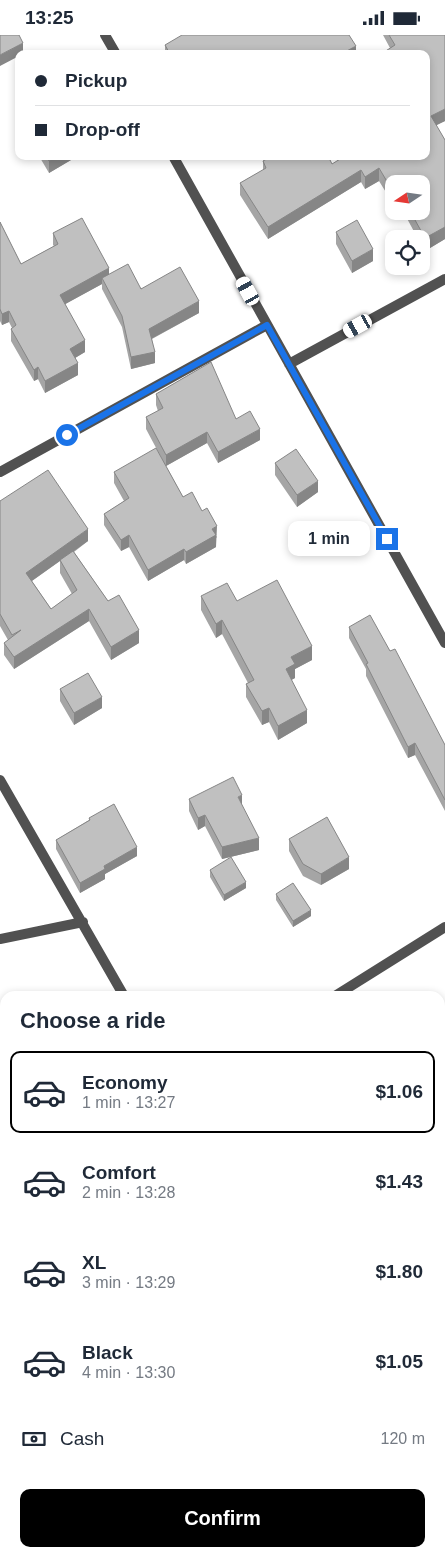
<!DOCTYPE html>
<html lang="en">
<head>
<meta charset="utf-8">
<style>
  body { margin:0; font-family:Arial,sans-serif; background:#f6f6f7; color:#1f2937; height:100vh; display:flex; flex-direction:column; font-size:19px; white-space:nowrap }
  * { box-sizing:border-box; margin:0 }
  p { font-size:16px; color:#747a83 }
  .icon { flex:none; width:28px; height:28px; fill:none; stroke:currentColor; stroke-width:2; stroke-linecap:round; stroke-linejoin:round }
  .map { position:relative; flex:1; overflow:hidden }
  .panel { position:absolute; left:0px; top:956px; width:445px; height:566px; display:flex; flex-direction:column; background:#fff; border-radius:15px 15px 0 0; box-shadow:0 2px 8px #0003 }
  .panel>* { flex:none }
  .guide { position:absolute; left:15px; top:15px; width:415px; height:110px; border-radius:10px; box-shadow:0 2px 8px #0003; display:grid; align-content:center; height:110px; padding:0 20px; background:#fff }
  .needle { width:32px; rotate:257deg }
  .controls { position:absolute; left:385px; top:140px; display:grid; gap:10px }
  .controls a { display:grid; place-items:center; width:45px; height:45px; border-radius:10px; background:#fff; box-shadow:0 2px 8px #0003; font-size:25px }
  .end { position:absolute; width:22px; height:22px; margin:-11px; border:6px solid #1a73e8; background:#fff; box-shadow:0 0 0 2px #fff }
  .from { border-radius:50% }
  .bubble { position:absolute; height:35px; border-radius:10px; background:#fff; box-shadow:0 2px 8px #0003; font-size:16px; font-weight:600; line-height:35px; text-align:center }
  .car { position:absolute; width:15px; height:30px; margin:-15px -8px; border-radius:6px; box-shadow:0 0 4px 1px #0007; background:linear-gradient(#fff 24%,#345 0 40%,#fff 0 76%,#345 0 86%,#fff 0) }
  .guide b { display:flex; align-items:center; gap:18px; height:48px; font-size:19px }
  .guide b+b { border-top:1px solid #e0e1e3 }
  .guide i { width:12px; height:12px; background:#1f2937 }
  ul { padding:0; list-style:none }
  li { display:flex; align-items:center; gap:15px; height:82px; margin:0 10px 8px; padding:0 10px; border:2px solid transparent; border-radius:10px }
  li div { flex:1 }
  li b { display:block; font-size:19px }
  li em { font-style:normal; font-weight:600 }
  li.on { border-color:#000 }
  li>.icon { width:45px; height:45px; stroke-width:1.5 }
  h2 { padding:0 20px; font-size:22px; line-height:60px }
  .pay { display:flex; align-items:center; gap:12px; height:55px; padding:0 20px; font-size:19px }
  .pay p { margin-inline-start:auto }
  .button { display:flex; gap:10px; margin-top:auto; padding:10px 20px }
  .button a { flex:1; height:58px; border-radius:10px; background:#000; color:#fff; font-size:20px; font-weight:600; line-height:58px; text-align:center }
  .status { display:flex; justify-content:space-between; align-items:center; height:35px; padding:0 25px; background:#fff; direction:ltr }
  .status svg { height:14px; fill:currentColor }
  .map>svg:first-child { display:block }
</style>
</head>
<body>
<div class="status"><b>13:25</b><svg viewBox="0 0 49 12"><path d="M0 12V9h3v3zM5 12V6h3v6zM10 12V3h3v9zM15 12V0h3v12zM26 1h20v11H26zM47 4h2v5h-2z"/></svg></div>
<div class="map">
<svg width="445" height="1522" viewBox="0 0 445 1522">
  <rect width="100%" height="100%" fill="#fff"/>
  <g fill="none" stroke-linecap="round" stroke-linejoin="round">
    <path stroke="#515151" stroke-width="10" d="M105 0 116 19
      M173 121 445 608
      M289 329 445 244
      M0 437 267 290
      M0 745 124 961
      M0 904 83 887
      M335 961 445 892
      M0 1492 5 1502
      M13 1518 16 1522
      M420 1518 422 1522"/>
  </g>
  <path fill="#a5a5a5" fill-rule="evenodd" d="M383 0H445V86L436 90 445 105V204L425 216 421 209V204H418L403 176H421L394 149 392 167 379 146 365 154 361 147 268 204 240 160V148L263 135V126L332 129 426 121V19L390 13Z
    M165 10 356 19H165Z
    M39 121H71V125L49 138Z
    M0 187 21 229 54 211 53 210V198L109 239 199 278 152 304 155 328 131 334 122 292 102 254V249L65 269 85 317 75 323 78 340 45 358 38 344 34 346 11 306V294L12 293 9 287 2 290 0 286Z
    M336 197 373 226 352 238 336 209Z
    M156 359 236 384 260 405 218 428 207 408 166 431 183 462 217 502 216 503V512L186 529 184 525 148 546 129 512 121 516 104 490V479L124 466 114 448V437L162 424 146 394V382L158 376 156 370Z
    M275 428 318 457 297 472 275 440Z
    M0 466 88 506 74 517 108 566 139 608 111 625 89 586 14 634 4 620V608L8 605 0 591ZM60 526V538L72 559 51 574 32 546Z
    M201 561 237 566 312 625 295 634V643L291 645 307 688 278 705 269 687 262 690 246 662V649L248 648 222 599 216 603 201 575Z
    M349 592 390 616 445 710V776L415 720 408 723 366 641V634L349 603Z
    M60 654 102 673 74 690 60 666Z
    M189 764 242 771 259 815 222 824 205 791 198 795 189 776Z
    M89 783 137 821 105 839V844L80 858 56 814V805L89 785Z
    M289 804 349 834 321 850 303 841 289 816Z
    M210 835 246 853 224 866 210 842Z
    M276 859 311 881 293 892 276 865Z
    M0 1031 1 1033 5 1031V1163L0 1150Z
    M5 1348V1396L0 1386V1351Z
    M171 1518H223L218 1521 219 1522H174Z"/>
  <path fill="#868686" d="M23 8V19H19V21L0 31V20Z
    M356 11V19H341Z
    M445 74V86L431 93V81Z
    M57 121H71V125L49 138V126Z
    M379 133V146L365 154V142Z
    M361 135V147L268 204V192Z
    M394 154V166L392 167V155Z
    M445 192V204L425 216V203Z
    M373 214V226L352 238V226Z
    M109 233V245L102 243V249L60 272V260Z
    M199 266V278L149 305V294Z
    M9 276V287L2 290V279Z
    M85 305V317L70 326V314Z
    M155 317V328L131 334V322Z
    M78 328V340L45 358V346Z
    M38 332V344L34 346V335Z
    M260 394V405L218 428V417Z
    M207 397V408L166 431V420Z
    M318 446V457L297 472V460Z
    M217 491 216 512 186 529V517L212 494Z
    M88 494V506L26 550V538Z
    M129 500V512L121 516V505Z
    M184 514V525L148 546V535Z
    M89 574V586L14 634V622Z
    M222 585V599L216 603V589Z
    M139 595V608L111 625V612Z
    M312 611V625L295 634V643L286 648V634L291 622Z
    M102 662V673L74 690V678Z
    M269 673V687L262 690V676Z
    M307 675V688L278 705V691Z
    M415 708V720L408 723V712Z
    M242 760V771L238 762Z
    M205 780V791L198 795V783Z
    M259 803V815L222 824V812Z
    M137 812V821L105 839V844L80 858V848L104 831Z
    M349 822V834L321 850V839Z
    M246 847V853L224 866V860Z
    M311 875V881L293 892V886Z
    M444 1121V1132L440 1134V1123Z
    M445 1297V1308L440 1311V1299Z
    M213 1518H223L216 1522Z"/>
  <path fill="#c0c0c0" stroke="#868686" d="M0 0H19L23 8 0 20Z
    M182 0H349L356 11 341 19H170L165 10Z
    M389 0H445V74L431 81 445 105V192L425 203 410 176H421V149H394V154L392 155 379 133 365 142 361 135 268 192 240 148 266 133 263 126 272 121H328L332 129 345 121H426V19H381L395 10Z
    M46 121H57L49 126Z
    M82 183 109 233 60 260 85 305 70 314 78 328 45 346 38 332 34 335 11 294 16 290 9 276 2 279 0 274V187L21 229 58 209 53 198Z
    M357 185 373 214 352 226 336 197Z
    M128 229 141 254 180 232 199 266 149 294 155 317 131 322 122 281 102 243Z
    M211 327 236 384 250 376 260 394 218 417 207 397 166 420 146 382 163 373 156 359Z
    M156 413 183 462 192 457 202 476 207 473 217 491 212 494 216 500 186 517 184 514 148 535 129 500 121 505 104 479 129 463 114 437Z
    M296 414 318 446 297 460 275 428Z
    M48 435 88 494 26 538 51 574 77 555 60 525 73 516 108 566 119 560 139 595 111 612 89 574 14 622 4 608 21 595 12 600 0 579V466Z
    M277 545 312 611 291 622 295 629 286 634 307 675 278 691 269 673 262 676 246 649 254 645 222 585 216 589 201 561 227 548 237 566Z
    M370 580 390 616 395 614 445 710V765L415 708 408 712 366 629 368 628 349 592Z
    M88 638 102 662 74 678 60 654Z
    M233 742 242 760 238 762 259 803 222 812 205 780 198 783 189 764Z
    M114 769 137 812 104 831 105 834 80 848 56 805 90 785 89 783Z
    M327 782 349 822 321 839 303 829 289 804Z
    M231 822 246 847 224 860 210 835Z
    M293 848 311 875 293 886 276 859Z
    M0 1031 1 1033 5 1031V1152L0 1139Z
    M440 1112 444 1121 440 1123Z
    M445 1238V1285L442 1286 445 1291V1297L440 1299V1241Z
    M5 1348V1383L0 1373V1351Z
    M179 1518H216L219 1522H182Z
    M305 1518H377L379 1521 387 1518H399L401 1522H308Z"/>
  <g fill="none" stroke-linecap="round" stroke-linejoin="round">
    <path stroke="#1a73e8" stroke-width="6" d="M67 400 267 290 387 504"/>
  </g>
</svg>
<div class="controls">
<a><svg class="needle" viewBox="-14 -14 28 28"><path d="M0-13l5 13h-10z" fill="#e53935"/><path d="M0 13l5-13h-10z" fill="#747a83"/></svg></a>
<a><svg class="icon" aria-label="locate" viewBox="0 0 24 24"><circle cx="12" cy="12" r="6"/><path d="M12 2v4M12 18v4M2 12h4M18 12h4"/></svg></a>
</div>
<i class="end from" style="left:67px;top:400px"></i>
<i class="end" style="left:387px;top:504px"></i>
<div class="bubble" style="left:288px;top:486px;width:82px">1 min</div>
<i class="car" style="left:248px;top:256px;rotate:331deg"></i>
<i class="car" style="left:358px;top:291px;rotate:241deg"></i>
<div class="guide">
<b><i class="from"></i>Pickup</b>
<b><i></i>Drop-off</b>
</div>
<section class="panel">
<h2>Choose a ride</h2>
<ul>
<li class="on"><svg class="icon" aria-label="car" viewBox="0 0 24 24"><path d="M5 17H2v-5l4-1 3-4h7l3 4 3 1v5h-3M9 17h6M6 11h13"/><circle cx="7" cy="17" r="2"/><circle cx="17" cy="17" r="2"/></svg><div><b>Economy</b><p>1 min · 13:27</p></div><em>$1.06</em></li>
<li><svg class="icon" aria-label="car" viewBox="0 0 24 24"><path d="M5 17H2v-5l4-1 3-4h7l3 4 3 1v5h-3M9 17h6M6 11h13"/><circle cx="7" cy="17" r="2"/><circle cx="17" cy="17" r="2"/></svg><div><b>Comfort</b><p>2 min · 13:28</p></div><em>$1.43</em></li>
<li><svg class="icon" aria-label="car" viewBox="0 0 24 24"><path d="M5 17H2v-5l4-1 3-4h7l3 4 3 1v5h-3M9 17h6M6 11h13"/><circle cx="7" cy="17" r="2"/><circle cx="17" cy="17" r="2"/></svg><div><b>XL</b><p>3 min · 13:29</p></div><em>$1.80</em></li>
<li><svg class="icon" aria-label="car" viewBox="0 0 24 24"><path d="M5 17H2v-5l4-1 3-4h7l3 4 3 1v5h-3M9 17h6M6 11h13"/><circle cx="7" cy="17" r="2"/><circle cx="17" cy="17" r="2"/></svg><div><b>Black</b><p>4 min · 13:30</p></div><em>$1.05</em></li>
</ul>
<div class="pay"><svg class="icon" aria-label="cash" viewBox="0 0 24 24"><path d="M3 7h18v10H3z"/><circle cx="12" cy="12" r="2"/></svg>Cash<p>120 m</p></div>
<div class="button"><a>Confirm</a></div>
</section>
</div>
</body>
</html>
